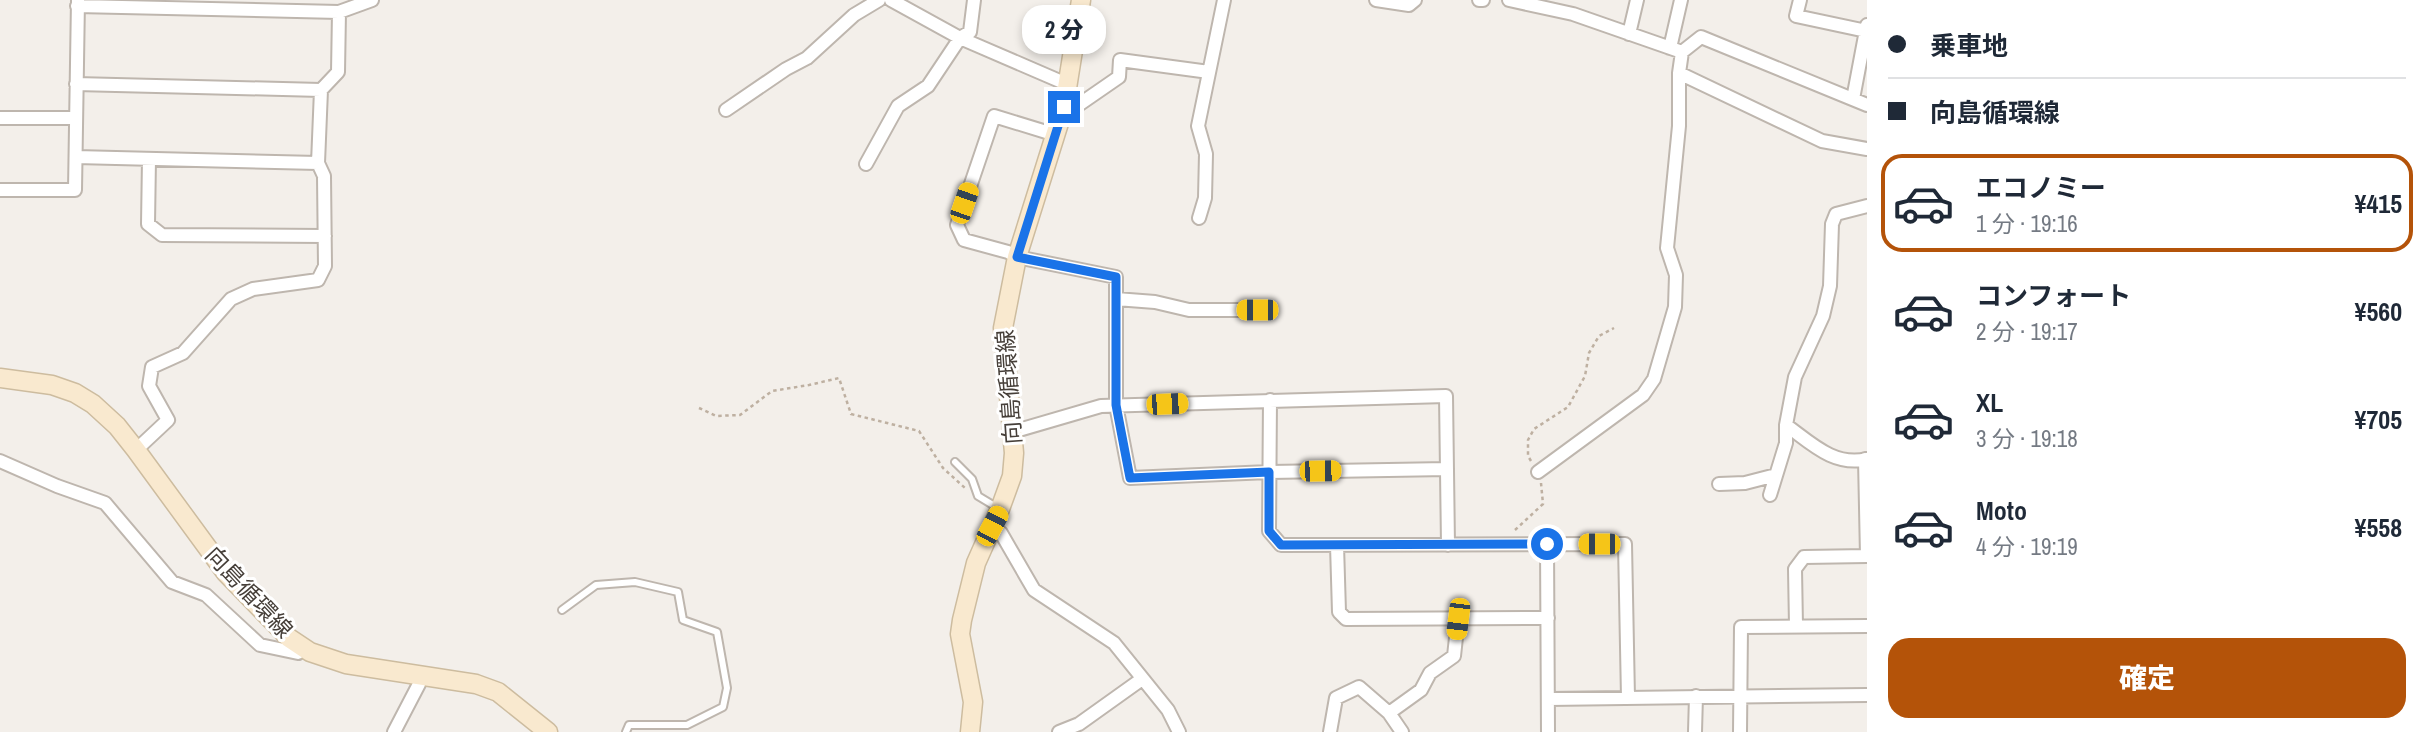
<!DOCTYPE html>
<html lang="ja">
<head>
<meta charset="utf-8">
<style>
  body { margin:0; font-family:"Archivo Narrow","Noto Sans JP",sans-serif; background:#f6f6f7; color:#1f2937; height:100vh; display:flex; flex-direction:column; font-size:26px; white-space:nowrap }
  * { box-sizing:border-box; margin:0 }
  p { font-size:23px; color:#747a83 }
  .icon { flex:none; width:38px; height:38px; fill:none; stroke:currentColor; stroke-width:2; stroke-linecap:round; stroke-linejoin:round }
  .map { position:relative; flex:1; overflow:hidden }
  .panel { display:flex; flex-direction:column; background:#fff; width:560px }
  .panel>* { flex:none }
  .banner { display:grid; align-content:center; height:154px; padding:0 21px; background:#fff }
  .end { position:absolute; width:32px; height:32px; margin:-16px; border:9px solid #1a73e8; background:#fff; box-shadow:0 0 0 4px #fff }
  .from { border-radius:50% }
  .bubble { position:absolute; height:49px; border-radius:21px; background:#fff; box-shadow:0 4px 10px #0003; font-size:23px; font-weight:800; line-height:49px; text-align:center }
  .car { position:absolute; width:21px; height:42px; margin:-21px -10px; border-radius:9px; box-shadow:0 0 5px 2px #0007; background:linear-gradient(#f5c518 24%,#345 0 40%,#f5c518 0 76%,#345 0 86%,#f5c518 0) }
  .banner b { display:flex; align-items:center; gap:24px; height:66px; font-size:26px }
  .banner b+b { border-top:2px solid #e0e1e3 }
  .banner i { width:18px; height:18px; background:#1f2937 }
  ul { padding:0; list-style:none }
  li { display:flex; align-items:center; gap:21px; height:98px; margin:0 14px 10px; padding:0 7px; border:4px solid transparent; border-radius:21px }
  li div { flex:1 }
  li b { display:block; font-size:26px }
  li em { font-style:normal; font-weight:800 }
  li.current { border-color:#b45309 }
  li>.icon { width:63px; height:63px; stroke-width:1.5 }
  .primary-button { display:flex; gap:14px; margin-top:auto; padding:14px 21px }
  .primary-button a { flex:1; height:80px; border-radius:21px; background:#b45309; color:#fff; font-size:28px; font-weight:800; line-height:80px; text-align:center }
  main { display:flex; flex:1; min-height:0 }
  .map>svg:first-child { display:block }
</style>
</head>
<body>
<main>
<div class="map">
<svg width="1867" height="732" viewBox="0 0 1867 732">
  <rect width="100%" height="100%" fill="#f3efea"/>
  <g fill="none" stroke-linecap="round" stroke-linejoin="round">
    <defs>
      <path id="lane" d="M955 462 972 479 978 496 998 508
        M562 610 596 585 635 582 678 592 683 620 717 632 727 688 723 707 687 725H629L626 732"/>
      <path id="street" d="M891 0 960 38 1069 85
        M1376 0 1409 5 1415 0
        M1479 0H1483
        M1509 0 1573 14 1682 52 1701 37 1867 105
        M1800 0 1796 16 1866 31
        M77 6 339 12 372 0
        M1629 34 1637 0
        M1670 48 1681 0
        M1682 52 1679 73 1822 141 1867 149
        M76 84 321 90 338 72 339 12
        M1853 99 1867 25
        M1064 107 1077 106 1119 77 1120 60 1209 72
        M726 110 786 69 807 58 854 15 879 0
        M0 118H76
        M1056 135 994 116 957 225 964 240 1008 252 1017 257 1116 277V405L1130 478 1269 472 1447 469
        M76 157 318 163 324 176 325 266 318 280 253 289 231 299 183 353 152 367 149 386 168 420 136 450
        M149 159 148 224 162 235 325 236
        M318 163 321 90
        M866 164 898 106 928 86 960 38 970 32 974 0
        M0 190H75L78 0
        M1199 218 1205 198 1206 154 1198 126 1224 0
        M1116 299 1155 302 1189 310H1257
        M1270 400 1269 531 1281 545 1625 544 1628 698
        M1786 425C1811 443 1834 467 1867 459
        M1012 432 1101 406 1446 396 1448 545
        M1865 459 1867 556
        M0 461 57 486 105 503 172 582 206 595 260 645 298 653 302 647
        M1538 472 1643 395 1654 379 1675 307 1676 275 1667 248 1679 126V73
        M1719 484 1745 483 1776 475
        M1770 495 1786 443V425L1795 377 1823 316 1830 286 1832 224 1836 214 1867 206
        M992 526 1001 533 1034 590 1114 643 1168 710 1179 732
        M1547 544 1548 732
        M1337 545 1339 612 1346 619 1548 618
        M1796 626 1795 569 1804 557 1867 556
        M1548 699 1867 695
        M1389 713 1421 690 1430 673 1454 656 1458 619
        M394 732 419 684 420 677
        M1059 732 1079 724 1142 679
        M1330 732 1336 698 1359 687 1389 713 1402 732
        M1695 732 1696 696
        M1740 732 1741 627 1867 626"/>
      <path id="secondary" d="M0 378 52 385 75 393 93 404 117 426 136 450 226 573 289 638 310 652 346 664 476 684 498 692 548 732
        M970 732 973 702 960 634 962 620 976 563 1000 509 1012 476 1014 453 1003 328 1017 257 1064 107 1081 0"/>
    </defs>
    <use href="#lane" stroke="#beb6ae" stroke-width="10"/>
    <use href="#street" stroke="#beb6ae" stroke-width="16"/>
    <use href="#secondary" stroke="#cdbc9f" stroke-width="21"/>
    <path stroke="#beb0a1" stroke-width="2.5" stroke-dasharray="3.5 3.5" stroke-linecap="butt" d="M699 408 716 416 740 415 772 391 809 385 839 378 851 414 919 431 943 468 965 488
      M1531 461 1528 456V440L1534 429 1568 407 1585 376 1589 353 1599 336 1614 328
      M1515 530 1543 504 1541 483"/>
    <use href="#lane" stroke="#fff" stroke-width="6"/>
    <use href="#street" stroke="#fff" stroke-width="12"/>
    <use href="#secondary" stroke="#f9e9cf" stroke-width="18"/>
  </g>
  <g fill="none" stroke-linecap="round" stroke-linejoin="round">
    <path stroke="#1a73e8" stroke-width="9" d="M1064 107 1017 257 1116 277V405L1130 478 1269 472V531L1281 545 1547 544"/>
  </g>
  <g text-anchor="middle" stroke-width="6" stroke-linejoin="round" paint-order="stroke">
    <g font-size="23" fill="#463f39" stroke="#fff">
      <text transform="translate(1009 387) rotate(-94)" y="8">向島循環線</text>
      <text transform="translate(249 592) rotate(47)" y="8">向島循環線</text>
    </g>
  </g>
</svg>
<i class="end from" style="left:1547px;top:544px"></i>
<i class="end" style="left:1064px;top:107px"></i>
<div class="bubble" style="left:1022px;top:5px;width:84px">2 分</div>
<i class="car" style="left:964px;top:203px;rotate:19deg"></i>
<i class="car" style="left:1257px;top:310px;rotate:270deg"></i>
<i class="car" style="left:1167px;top:404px;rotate:88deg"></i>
<i class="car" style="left:1320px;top:471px;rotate:89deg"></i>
<i class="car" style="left:992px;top:526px;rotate:28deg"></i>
<i class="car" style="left:1599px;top:544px;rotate:270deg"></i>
<i class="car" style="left:1458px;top:619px;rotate:187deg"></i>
</div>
<section class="panel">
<div class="banner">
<b><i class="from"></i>乗車地</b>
<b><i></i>向島循環線</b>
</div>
<ul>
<li class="current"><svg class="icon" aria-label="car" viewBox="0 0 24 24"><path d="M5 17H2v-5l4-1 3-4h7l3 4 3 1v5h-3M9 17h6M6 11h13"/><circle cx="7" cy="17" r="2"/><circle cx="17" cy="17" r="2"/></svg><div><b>エコノミー</b><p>1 分 · 19:16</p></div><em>¥415</em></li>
<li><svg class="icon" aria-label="car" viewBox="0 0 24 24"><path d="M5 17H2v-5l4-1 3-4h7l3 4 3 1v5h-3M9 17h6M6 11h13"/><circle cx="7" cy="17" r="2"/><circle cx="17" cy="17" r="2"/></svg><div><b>コンフォート</b><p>2 分 · 19:17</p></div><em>¥560</em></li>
<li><svg class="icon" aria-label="car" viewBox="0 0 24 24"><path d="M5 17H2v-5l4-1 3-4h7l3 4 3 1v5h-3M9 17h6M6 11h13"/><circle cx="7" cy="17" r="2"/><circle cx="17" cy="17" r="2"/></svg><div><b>XL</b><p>3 分 · 19:18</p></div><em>¥705</em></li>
<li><svg class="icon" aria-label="car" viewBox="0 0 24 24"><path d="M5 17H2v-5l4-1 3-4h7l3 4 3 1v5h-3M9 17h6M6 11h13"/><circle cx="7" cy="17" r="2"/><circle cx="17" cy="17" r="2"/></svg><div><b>Moto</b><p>4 分 · 19:19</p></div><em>¥558</em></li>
</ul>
<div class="primary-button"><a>確定</a></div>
</section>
</main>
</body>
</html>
